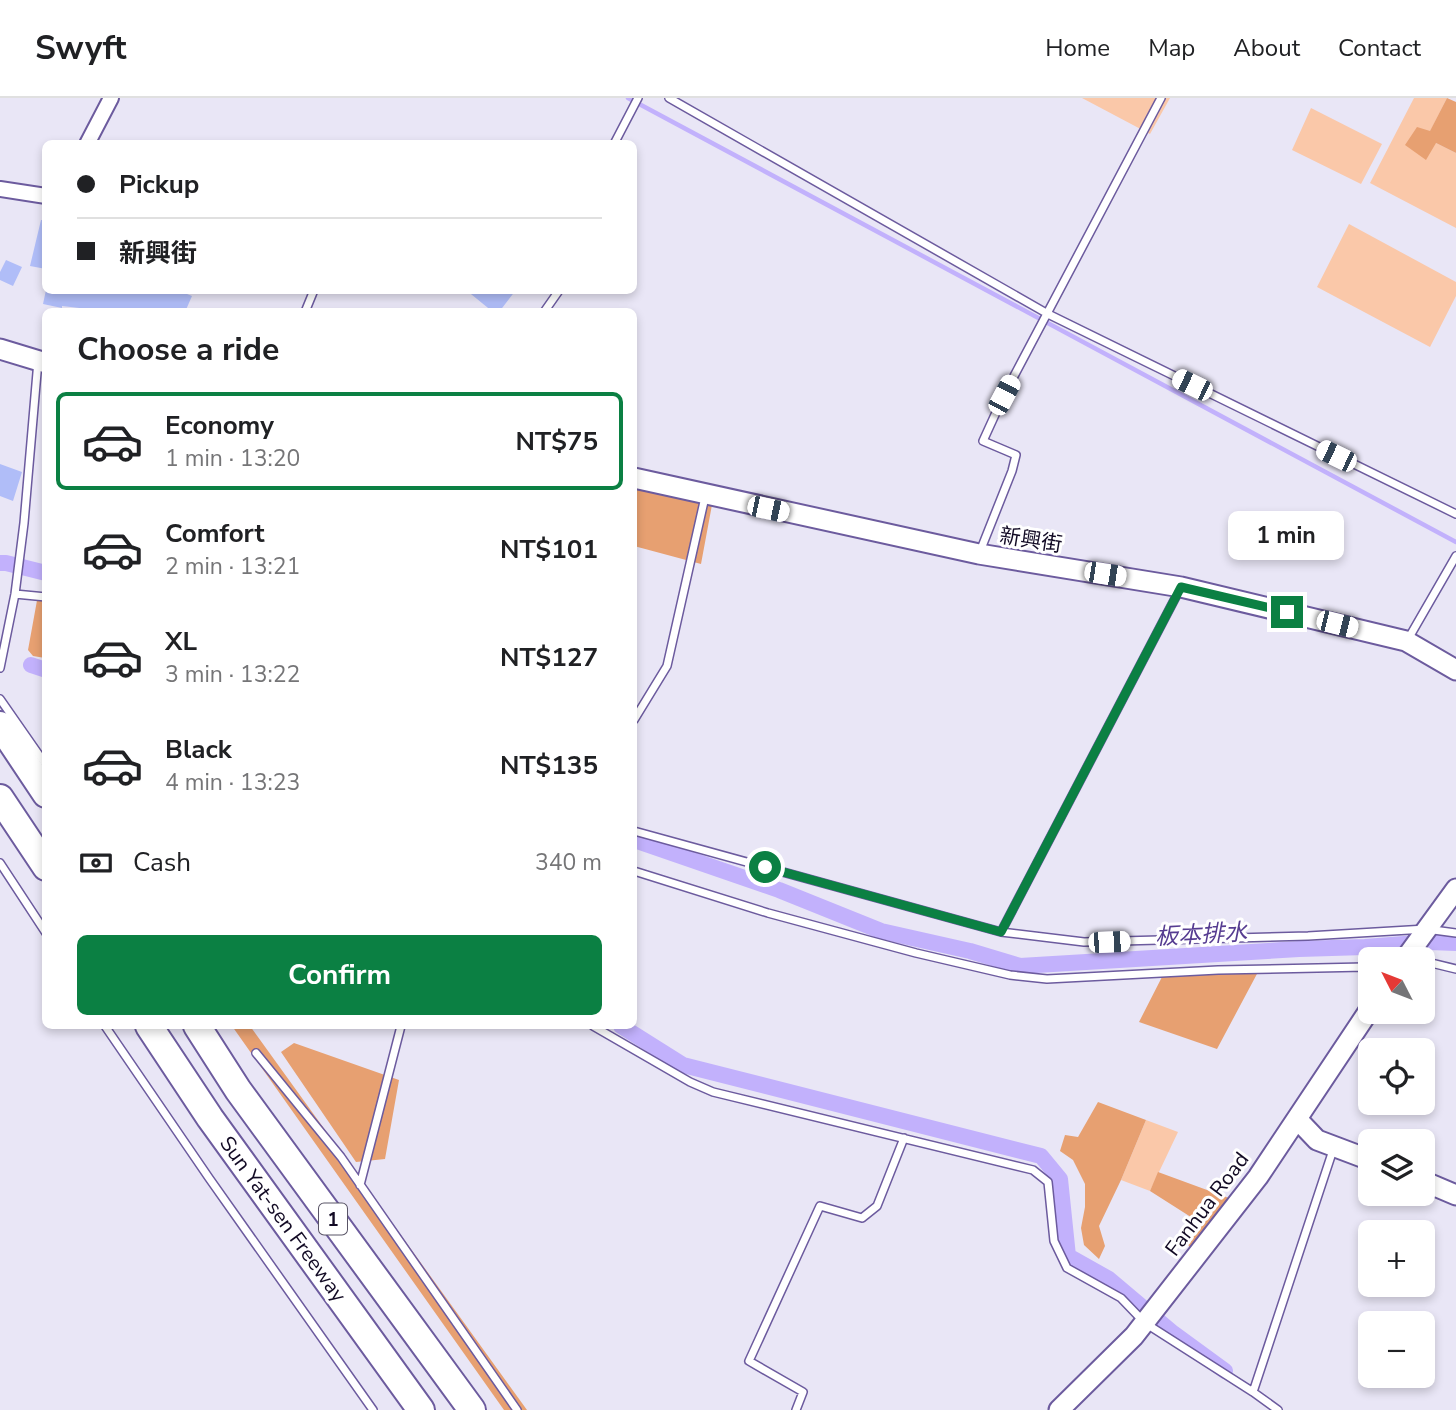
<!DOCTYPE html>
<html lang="en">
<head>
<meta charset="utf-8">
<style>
  body { margin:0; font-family:"Nunito Sans","Noto Sans TC",sans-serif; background:#f2f2f2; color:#202124; height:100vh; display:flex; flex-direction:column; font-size:26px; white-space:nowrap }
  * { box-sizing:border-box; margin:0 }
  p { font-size:23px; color:#757577 }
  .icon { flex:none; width:38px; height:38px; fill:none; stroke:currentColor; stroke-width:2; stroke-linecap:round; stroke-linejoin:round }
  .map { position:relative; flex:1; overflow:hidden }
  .sheet { position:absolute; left:42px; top:210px; width:595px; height:721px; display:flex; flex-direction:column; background:#fff; border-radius:10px; box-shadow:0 4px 10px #0003 }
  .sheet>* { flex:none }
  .guide { position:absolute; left:42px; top:42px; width:595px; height:154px; border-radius:10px; box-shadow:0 4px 10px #0003; display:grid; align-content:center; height:154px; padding:0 35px; background:#fff }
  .needle { width:46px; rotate:312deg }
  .buttons { position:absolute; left:1358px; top:849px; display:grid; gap:14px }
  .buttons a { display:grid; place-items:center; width:77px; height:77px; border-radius:10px; background:#fff; box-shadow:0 4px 10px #0003; font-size:35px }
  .end { position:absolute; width:32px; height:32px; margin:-16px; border:9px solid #0b8043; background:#fff; box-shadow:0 0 0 4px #fff }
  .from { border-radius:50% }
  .bubble { position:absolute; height:49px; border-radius:10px; background:#fff; box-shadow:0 4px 10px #0003; font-size:23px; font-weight:700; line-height:49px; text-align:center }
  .car { position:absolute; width:21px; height:42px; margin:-21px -10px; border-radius:9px; box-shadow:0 0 5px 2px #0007; background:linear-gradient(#fff 24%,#345 0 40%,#fff 0 76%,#345 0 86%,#fff 0) }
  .guide b { display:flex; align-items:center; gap:24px; height:66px; font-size:26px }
  .guide b+b { border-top:2px solid #e0e0e0 }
  .guide i { width:18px; height:18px; background:#202124 }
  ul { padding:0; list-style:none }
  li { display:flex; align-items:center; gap:21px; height:98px; margin:0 14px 10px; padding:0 21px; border:4px solid transparent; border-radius:10px }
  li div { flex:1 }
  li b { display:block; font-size:26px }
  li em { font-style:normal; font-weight:700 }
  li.current { border-color:#0b8043 }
  li>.icon { width:63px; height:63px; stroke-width:1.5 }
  h2 { padding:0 35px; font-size:32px; line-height:84px }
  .pay { display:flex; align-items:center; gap:18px; height:77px; padding:0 35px; font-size:26px }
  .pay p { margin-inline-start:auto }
  .action { display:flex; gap:14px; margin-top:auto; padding:14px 35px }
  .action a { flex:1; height:80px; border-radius:10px; background:#0b8043; color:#fff; font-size:28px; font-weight:700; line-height:80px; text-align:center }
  header { display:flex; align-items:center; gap:42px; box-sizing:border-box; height:98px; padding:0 35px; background:#fff; border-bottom:2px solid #e0e0e0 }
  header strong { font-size:33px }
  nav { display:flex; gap:38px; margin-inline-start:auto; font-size:24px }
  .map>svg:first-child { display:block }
</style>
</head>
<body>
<header>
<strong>Swyft</strong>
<nav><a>Home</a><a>Map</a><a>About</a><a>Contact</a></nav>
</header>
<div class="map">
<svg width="1456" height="1312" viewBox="0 0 1456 1312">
  <rect width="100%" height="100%" fill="#e9e6f6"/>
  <path fill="#fac8a9" d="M1082 0H1170L1150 36Z
    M1414 0H1447L1430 34 1436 45 1456 55V130L1370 85Z
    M1311 10 1382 46 1361 86 1292 52Z
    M1349 126 1456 184V198L1430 249 1317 189Z
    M1146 1022 1178 1034 1150 1093 1121 1082Z"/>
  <path fill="#e7a071" d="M1447 0 1456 4V55L1436 45 1426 62 1405 47 1417 29 1430 33Z
    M634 377 714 396 701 466 634 448Z
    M45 495H46L45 560 33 558 28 552 38 497Z
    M1258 874 1217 951 1139 924 1163 877Z
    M232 928H250L527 1312H504Z
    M294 945 399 982 385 1061 356 1064 281 954Z
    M1098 1004 1146 1022 1121 1082 1099 1128 1105 1148 1099 1161 1084 1147 1081 1130 1085 1109V1086L1073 1062 1060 1053 1065 1037 1078 1039Z
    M1158 1074 1237 1103 1194 1156 1185 1142 1194 1121 1150 1093Z"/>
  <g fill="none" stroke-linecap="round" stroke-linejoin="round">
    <path stroke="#c2b1fc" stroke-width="4.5" d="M628 0 1456 444"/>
    <path stroke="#c2b1fc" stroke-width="16" d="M0 465H6L46 475
      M31 567 46 572
      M634 742 779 792 881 833 970 853 1020 868 1299 851 1365 849 1430 844 1456 845
      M621 928 683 967 1041 1058 1060 1081 1068 1158 1109 1181 1173 1235 1225 1273"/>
  </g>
  <path fill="#b0bdf8" d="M41 122H46V171L30 168Z
    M6 162 22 169 13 188 0 182V174Z
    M46 192H177L192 198 185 214H93L88 211 62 208V210L43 206Z
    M466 192H516L499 214H493Z
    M0 366 22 374 13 403 0 398Z"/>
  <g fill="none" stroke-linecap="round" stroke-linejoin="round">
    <defs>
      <path id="lane" d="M669 0 1048 216 1456 416
        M614 46 638 0
        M305 214 314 192
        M544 214 558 194 557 192
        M979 456 1012 373 1016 357 983 343 1004 297 1161 0
        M15 496 46 499
        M1407 543 1456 458
        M0 570 15 496 24 425 38 263
        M0 601 46 667
        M634 622 667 568 705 399
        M634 733 1001 834 1181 489
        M0 765 46 835
        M634 773 768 815 916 855 1010 877 1047 881 1218 872 1365 869 1370 871
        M1001 834 1084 844 1308 838 1426 831 1456 835
        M1423 863 1456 871
        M105 928 209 1080 373 1312
        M593 928 690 984 713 994 1033 1072 1048 1084 1054 1143 1067 1170 1121 1200 1145 1225 1253 1294 1278 1312
        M256 955 341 1059 517 1312
        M360 1087 401 928
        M1253 1294 1334 1049
        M796 1312 803 1294 749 1263 820 1108 862 1120 877 1108 904 1040"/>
      <path id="street" d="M87 46 111 0
        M0 91 46 98"/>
      <path id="secondary" d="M0 251 46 265
        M634 380 979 456 1181 489 1406 543 1456 572
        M1405 861 1456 791
        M1297 1021 1317 1042 1370 1062
        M1423 1083 1456 1097
        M1059 1312 1134 1238 1258 1079 1370 911"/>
      <path id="highway" d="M0 627 46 696
        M0 700 46 769
        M149 928 210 1020 421 1312
        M197 928 238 992 472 1312"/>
    </defs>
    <use href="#lane" stroke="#6c5b9e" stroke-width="10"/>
    <use href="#street" stroke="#6c5b9e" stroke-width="18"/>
    <use href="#secondary" stroke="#6c5b9e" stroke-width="23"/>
    <use href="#highway" stroke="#6c5b9e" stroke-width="30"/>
    <use href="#lane" stroke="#fff" stroke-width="7"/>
    <use href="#street" stroke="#fff" stroke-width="14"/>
    <use href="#secondary" stroke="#fff" stroke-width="19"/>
    <use href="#highway" stroke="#fff" stroke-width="26"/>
  </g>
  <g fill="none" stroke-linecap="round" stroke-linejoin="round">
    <path stroke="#0b8043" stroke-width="9" d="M765 769 1001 834 1181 489 1287 514"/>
  </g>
  <g text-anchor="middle" stroke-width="6" stroke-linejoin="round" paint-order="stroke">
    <rect fill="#fff" stroke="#595466" stroke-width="2" x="319" y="1105.5" width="28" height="31" rx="5"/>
    <g font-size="19" font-weight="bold" fill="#120a24">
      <text x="333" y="1128">1</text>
    </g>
    <g font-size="21" fill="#120a24" stroke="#fff">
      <text transform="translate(1031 442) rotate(9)" y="7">新興街</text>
      <text transform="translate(1207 1106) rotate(-53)" y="7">Fanhua Road</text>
      <text transform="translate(283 1121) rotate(54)" y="7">Sun Yat-sen Freeway</text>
    </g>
    <g font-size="23" font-style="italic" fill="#563c91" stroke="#fff">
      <text transform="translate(1201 836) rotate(-3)" y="8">板本排水</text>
    </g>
  </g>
</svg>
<div class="buttons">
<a><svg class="needle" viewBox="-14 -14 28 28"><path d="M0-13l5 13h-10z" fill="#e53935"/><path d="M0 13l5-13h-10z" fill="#757577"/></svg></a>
<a><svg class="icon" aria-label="locate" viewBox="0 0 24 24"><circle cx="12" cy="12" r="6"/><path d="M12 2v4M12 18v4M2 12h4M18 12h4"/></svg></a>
<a><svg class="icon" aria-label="layers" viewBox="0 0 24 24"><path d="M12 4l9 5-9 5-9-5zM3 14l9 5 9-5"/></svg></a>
<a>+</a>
<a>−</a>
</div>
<i class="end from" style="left:765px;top:769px"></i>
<i class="end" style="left:1287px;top:514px"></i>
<div class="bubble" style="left:1228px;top:413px;width:116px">1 min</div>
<i class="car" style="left:1192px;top:287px;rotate:296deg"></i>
<i class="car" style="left:1004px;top:297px;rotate:28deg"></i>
<i class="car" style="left:1336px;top:358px;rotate:296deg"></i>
<i class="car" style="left:768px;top:411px;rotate:102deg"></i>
<i class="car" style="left:1105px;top:476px;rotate:99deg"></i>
<i class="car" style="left:1337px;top:526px;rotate:104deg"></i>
<i class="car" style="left:1109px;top:844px;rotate:88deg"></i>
<div class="guide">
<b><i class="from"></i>Pickup</b>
<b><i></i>新興街</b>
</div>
<section class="sheet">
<h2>Choose a ride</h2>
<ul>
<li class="current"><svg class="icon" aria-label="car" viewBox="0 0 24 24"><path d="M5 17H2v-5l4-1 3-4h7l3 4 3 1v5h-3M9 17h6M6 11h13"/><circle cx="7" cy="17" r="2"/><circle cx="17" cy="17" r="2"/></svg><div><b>Economy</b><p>1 min · 13:20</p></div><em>NT$75</em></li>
<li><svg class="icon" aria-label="car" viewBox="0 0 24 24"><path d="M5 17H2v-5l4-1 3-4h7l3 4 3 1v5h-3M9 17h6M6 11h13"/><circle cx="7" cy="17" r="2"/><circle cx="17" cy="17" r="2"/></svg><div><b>Comfort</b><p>2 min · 13:21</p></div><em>NT$101</em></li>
<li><svg class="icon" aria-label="car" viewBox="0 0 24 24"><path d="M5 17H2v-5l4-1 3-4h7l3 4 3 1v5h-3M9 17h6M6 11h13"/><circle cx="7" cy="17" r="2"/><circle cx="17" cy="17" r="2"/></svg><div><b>XL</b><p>3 min · 13:22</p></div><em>NT$127</em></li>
<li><svg class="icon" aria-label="car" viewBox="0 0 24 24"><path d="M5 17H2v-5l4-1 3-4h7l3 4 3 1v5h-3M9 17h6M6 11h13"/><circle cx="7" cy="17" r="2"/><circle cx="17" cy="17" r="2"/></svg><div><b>Black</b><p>4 min · 13:23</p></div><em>NT$135</em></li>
</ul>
<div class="pay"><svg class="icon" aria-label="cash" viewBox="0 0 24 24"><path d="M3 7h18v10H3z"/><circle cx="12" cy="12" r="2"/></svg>Cash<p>340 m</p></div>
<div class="action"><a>Confirm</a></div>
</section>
</div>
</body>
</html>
